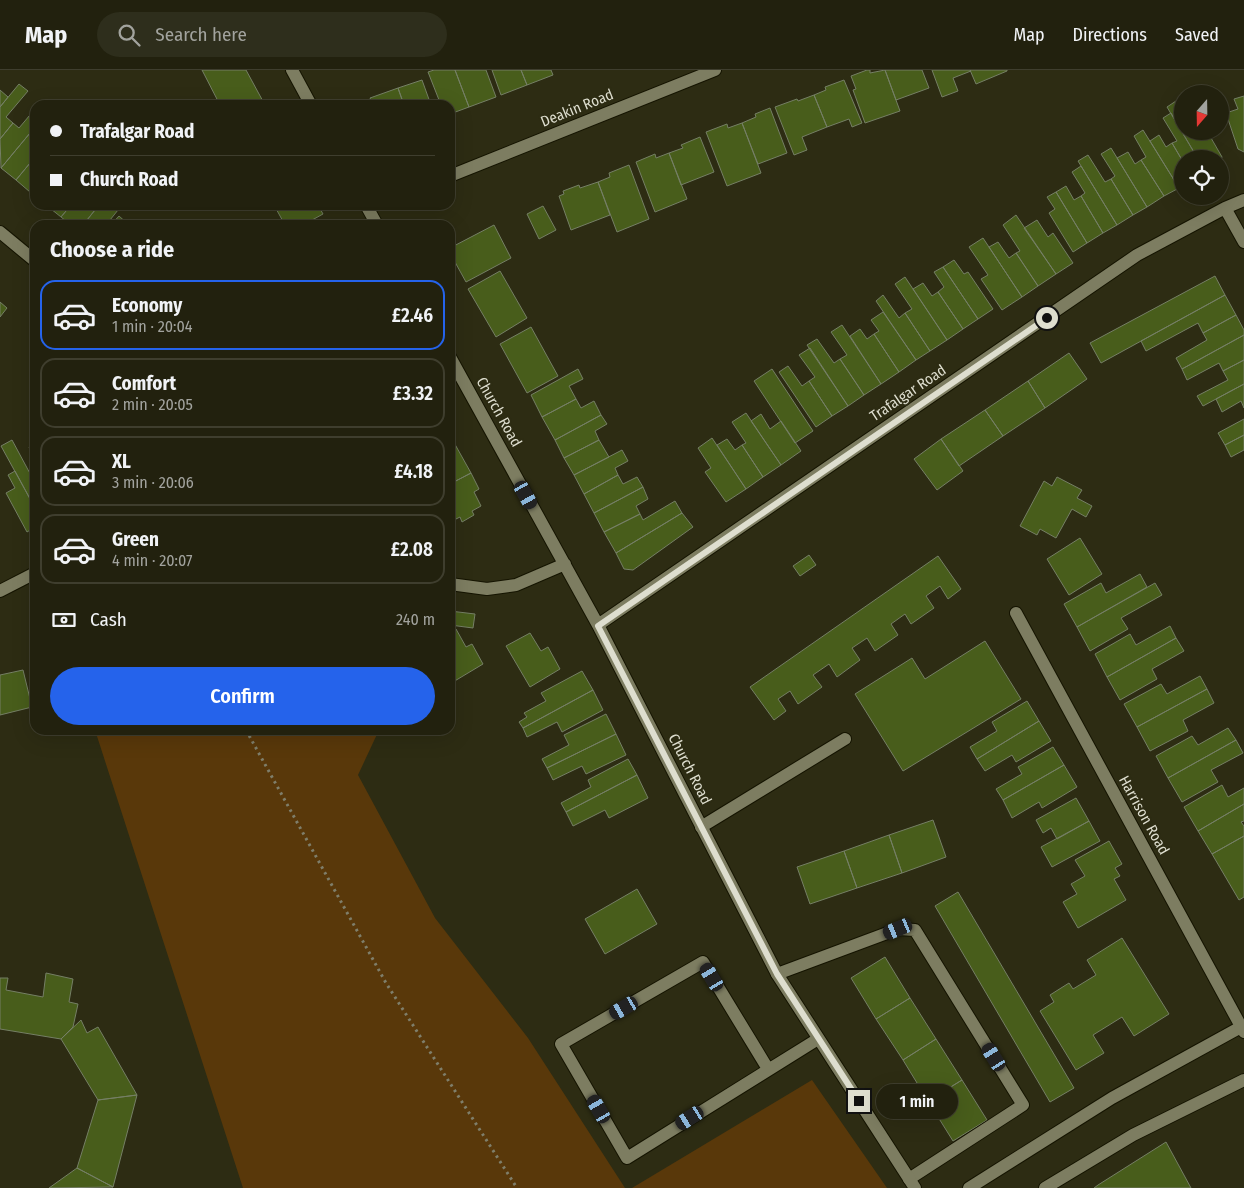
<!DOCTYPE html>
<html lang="en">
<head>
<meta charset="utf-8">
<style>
  body { margin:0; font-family:"Fira Sans Condensed",sans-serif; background:#2e2e1c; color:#f1f3f6; height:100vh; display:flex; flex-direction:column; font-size:19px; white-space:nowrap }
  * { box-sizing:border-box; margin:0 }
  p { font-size:16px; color:#a2a39e }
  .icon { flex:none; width:28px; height:28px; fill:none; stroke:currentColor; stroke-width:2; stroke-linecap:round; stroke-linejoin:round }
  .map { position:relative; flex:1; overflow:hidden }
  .panel { position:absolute; left:30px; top:150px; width:425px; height:515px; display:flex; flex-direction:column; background:#22210e; border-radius:15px; box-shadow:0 5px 20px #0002,0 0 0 1px #3f3e2e }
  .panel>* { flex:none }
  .guide { position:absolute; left:30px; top:30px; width:425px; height:110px; border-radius:15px; box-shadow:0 5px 20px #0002,0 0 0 1px #3f3e2e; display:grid; align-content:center; height:110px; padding:0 20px; background:#22210e }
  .needle { width:32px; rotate:200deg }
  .controls { position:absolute; left:1174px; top:15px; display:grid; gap:10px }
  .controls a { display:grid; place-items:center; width:55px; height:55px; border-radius:50%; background:#22210e; box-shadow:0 5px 20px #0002,0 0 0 1px #3f3e2e; font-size:25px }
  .end { position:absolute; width:22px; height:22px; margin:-11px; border:6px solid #dedecf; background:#111; box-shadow:0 0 0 2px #111 }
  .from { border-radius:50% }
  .bubble { position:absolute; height:35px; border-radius:18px; background:#22210e; box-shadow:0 5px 20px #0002,0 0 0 1px #3f3e2e; font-size:16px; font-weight:600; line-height:35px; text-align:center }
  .car { position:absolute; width:15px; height:30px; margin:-15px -8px; border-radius:6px; box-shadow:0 0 4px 1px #0007; background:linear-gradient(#222 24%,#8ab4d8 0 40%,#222 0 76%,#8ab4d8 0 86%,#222 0) }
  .guide b { display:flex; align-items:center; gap:18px; height:48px; font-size:19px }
  .guide b+b { border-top:1px solid #3f3e2e }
  .guide i { width:12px; height:12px; background:#f1f3f6 }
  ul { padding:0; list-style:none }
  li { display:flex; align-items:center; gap:15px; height:70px; margin:0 10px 8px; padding:0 10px; border:2px solid #3f3e2e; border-radius:15px }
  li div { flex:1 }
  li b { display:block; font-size:19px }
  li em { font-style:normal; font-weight:600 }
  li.selected { border-color:#2563eb }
  li>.icon { width:45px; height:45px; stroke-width:1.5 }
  h2 { padding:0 20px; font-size:22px; line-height:60px }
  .pay { display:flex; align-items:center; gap:12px; height:55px; padding:0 20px; font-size:19px }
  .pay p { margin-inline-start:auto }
  .cta { display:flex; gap:10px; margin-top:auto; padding:10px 20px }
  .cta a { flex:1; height:58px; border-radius:30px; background:#2563eb; color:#fff; font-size:20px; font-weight:600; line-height:58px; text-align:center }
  header { display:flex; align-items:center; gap:30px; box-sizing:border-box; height:70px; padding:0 25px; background:#22210e; border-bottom:1px solid #3f3e2e }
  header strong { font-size:24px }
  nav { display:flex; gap:28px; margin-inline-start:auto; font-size:18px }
  .search { width:350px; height:45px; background:#2e2e1c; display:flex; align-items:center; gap:12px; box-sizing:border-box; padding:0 18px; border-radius:28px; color:#a2a39e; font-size:19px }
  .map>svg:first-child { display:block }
</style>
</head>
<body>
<header>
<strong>Map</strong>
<div class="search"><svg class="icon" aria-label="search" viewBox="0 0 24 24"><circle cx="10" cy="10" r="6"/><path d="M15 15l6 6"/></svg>Search here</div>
<nav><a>Map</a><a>Directions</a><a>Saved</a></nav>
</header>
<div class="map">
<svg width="1244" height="1118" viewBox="0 0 1244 1118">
  <rect width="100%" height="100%" fill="#2d2c13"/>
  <path fill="#59380a" d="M95 660H379L358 705 435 848 528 968 625 1118H243Z
    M812 1010 887 1118H632Z"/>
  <path fill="#485d1b" stroke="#757f65" d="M202 0H246L265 35H220Z
    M434 0H455L469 37 450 44V35H441L428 2Z
    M455 0H486L496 27 469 37Z
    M492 0H521L527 15 501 25Z
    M521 0H551L553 5 527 15Z
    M867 0H870V3L885 0 900 41 865 53 853 20 856 19 851 6Z
    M885 0H922L929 18 896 30Z
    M932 0H970L971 1 953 8 958 21 942 27Z
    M970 0H1007V1L976 14Z
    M422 10 431 35H404L398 18Z
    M844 10 862 53 852 57 849 49 827 57 814 25 826 20 825 17Z
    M19 14 28 21 6 47 13 53 0 69V37Z
    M398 18 404 35H373L370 28Z
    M0 20 8 27 0 37Z
    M814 25 827 57 802 67 807 80 794 85 775 37 797 29 798 31Z
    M1244 26V82L1238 79 1226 43 1238 39 1234 29Z
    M1179 29 1182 35V61H1207L1222 87 1220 93V89H1198L1167 37Z
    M770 38 787 83 758 94 742 53 756 47 755 44Z
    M35 39V57L1 98 0 69 13 53 19 58Z
    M1171 43 1198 89H1182V90L1172 73 1177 71 1163 48Z
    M742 53 761 103 727 116 706 62 727 54 728 58Z
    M35 57V87L16 110 1 98Z
    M1143 60 1179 118 1164 126 1141 90 1146 87 1134 66Z
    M1159 65 1166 77 1172 73 1182 90V115L1179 118 1150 71Z
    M700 67 714 102 681 115 669 83 683 78 681 75Z
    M1111 78 1147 137 1133 145 1111 109 1115 106 1101 84Z
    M1128 82 1135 94 1141 90 1164 126 1147 137 1117 88Z
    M669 83 687 129 655 142 636 92 655 84 656 88Z
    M1088 85 1105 112 1111 109 1133 145 1117 155 1078 91Z
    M35 87V115L30 122 16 110Z
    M629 95 649 149 617 162 598 112 610 107 609 103Z
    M1081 96 1117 155 1103 163 1081 126 1085 123 1072 102Z
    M598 112 610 145 571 160 559 126 564 124 563 121 579 115 580 118Z
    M1066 116 1074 130 1081 126 1103 163 1087 173 1056 122Z
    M1056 122 1087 173 1073 182 1049 143 1055 139 1047 127Z
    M46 135H71L61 147Z
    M71 135H99L83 155H71L61 147Z
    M99 135H122L106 155H83Z
    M274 135H318L323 144 303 155H285Z
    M543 136 556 160 539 169 527 144Z
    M1016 145 1056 204 1038 216 1016 183 1020 181 1003 155Z
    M119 146 129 155H111Z
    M1037 150 1048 167 1053 163 1073 193 1056 204 1024 158Z
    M494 155 511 188 466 212 450 183V178Z
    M983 168 1022 227 1002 240 981 209 988 205 969 177Z
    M998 172 1009 188 1016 183 1038 216 1022 227 989 177Z
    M954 190 964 204 968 202 993 239 978 249 943 197Z
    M943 197 978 249 963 259 938 222 944 217 934 202Z
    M500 201 527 248 496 267 468 219Z
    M1215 206 1225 225 1101 293 1090 273Z
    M905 207 947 270 930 281 905 243 912 239 895 214Z
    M923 213 932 226 938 222 963 259 947 270 913 219Z
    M883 225 899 248 905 243 930 281 916 290 876 231Z
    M1225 225 1236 245 1203 263 1198 253 1146 281 1141 271Z
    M0 232 7 238 0 247Z
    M883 242 916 290 899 302 874 264 879 261 871 250Z
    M1236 245 1244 260V265L1182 299 1176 288 1207 270 1203 263Z
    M842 255 881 314 864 325 840 289 847 285 831 262Z
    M531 257 558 306 527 323 500 274Z
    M860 259 867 269 874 264 899 302 881 314 850 266Z
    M1244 265V290L1223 301 1219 293 1187 310 1182 299Z
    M817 269 834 293 840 289 864 325 848 336 807 275Z
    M810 278 848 336 832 346 809 311 815 307 799 285Z
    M1069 283 1087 309 1045 338 1028 311Z
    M1244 290V314L1203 336 1197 326 1228 310 1223 301Z
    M788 296 802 316 809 311 832 346 816 357 779 302Z
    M578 299 583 309 569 316 576 329 542 347 531 325Z
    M772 299 813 361 795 373 754 311Z
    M1028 311 1045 338 1003 366 985 340Z
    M1244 314V338L1241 331 1222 342 1216 329Z
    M576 329 581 338 594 331 601 345 555 370 542 347Z
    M985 340 1003 366 959 396 941 369Z
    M746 343 781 395 763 407 742 375 746 373 732 352Z
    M761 344 770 359 781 351 801 381 781 395 751 351Z
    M601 345 607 354 595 361 599 370 564 388 555 370Z
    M1244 349V365L1225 375 1218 363Z
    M1244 365V380L1231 387 1225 375Z
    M712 368 746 419 726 432 705 402 711 398 698 378Z
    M450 369H452L471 403 450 414Z
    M727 369 735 380 742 375 763 407 746 419 717 375Z
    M941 369 963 401 937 420 914 389Z
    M12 370 33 409 35 408V438L1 376Z
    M599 370 609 387 574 405 564 388Z
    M35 373V388L29 377Z
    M622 380 628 391 615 398 618 405 584 424 574 405Z
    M15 401 35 438V457L27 462 6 423 15 418 8 405Z
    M471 403 479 419 474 422 481 436 472 441 474 445 462 452 460 447 450 452V414Z
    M618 405 623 414 637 407 643 417 594 443 584 424Z
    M1057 407 1082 420 1077 428 1092 436 1086 447 1072 439 1056 468 1040 459 1037 465 1020 456 1044 411 1052 416Z
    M643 417 648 429 636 436 640 444 604 462 594 443Z
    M675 431 682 443 616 483 604 462 640 444 643 450Z
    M682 443 693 457 633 500 624 499 616 483Z
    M1080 468 1102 504 1069 525 1047 489Z
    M809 485 816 495 800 506 793 496Z
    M938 486 961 519 948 529 940 516 926 526 934 538 911 554 905 544 891 554 898 565 875 581 867 568 852 578 860 590 837 607 829 594 813 605 822 617 798 634 790 621 778 629 786 641 774 650 750 617Z
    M1140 504 1147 517 1077 557 1064 534 1101 513 1106 523Z
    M1155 513 1162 525 1121 548 1128 559 1090 581 1077 557Z
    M450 541 475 544 473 558 450 555Z
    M1170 556 1176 568 1107 607 1095 584 1130 564 1136 575Z
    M456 559 466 577 472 574 483 594 453 612 450 608V563Z
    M530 563 541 581 548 577 560 599 530 617 506 576Z
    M1176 568 1184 581 1152 599 1157 609 1120 630 1107 607Z
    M985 571 1021 629 903 701 855 624 912 588 925 609Z
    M35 592V614L30 593Z
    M23 600 32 637 0 645V605Z
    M582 601 593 620 523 658 519 652 527 647 524 643 546 631 541 623Z
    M1200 606 1207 619 1137 657 1124 634 1161 614 1167 624Z
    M1207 619 1214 633 1183 650 1188 661 1150 681 1137 657Z
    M593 620 603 640 562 662 557 652 527 667 523 658Z
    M1027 631 1039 651 977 689 970 677 997 661 992 652Z
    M606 644 616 664 547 698 542 689 569 675 564 665Z
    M1039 651 1051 671 1016 692 1012 685 985 701 977 689Z
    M1228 658 1236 670 1168 708 1156 686 1192 666 1198 675Z
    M616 664 626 685 586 704 582 696 553 710 547 698Z
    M1236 670 1243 683 1211 700 1218 712 1182 732 1168 708Z
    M1053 677 1064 695 1003 730 996 719 1022 704 1018 697Z
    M628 689 637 705 566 742 561 733 591 717 588 710Z
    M1064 695 1077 717 1042 738 1039 732 1012 748 1003 730Z
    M637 705 648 728 609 748 605 740 573 756 566 742Z
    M1222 715 1228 727 1244 718V734L1198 761 1184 737Z
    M1076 728 1089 751 1057 769 1051 758 1043 763 1036 750Z
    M1244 734V751L1241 752 1244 756V766L1212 784 1198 761Z
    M933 750 946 787 902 803 889 765Z
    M1089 751 1100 771 1052 797 1041 777Z
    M889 765 902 803 857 818 844 781Z
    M1244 766V827L1239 830 1212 784Z
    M1109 771 1122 794 1115 798 1120 806 1114 809 1126 830 1078 858 1063 832 1077 824 1071 814 1085 806 1075 790Z
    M844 781 857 818 810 834 797 797Z
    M637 819 657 854 605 884 585 849Z
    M958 822 1074 1018 1050 1032 935 836Z
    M1122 868 1169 944 1134 966 1122 947 1093 965 1104 983 1076 1000 1040 941 1054 932 1050 925 1069 913 1073 919 1096 905 1087 890Z
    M885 887 910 928 876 949 851 908Z
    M46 903 73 909 69 932 78 934 73 957 61 969 0 959V908H8L6 920 43 927Z
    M910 928 936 969 903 990 876 949Z
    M81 950 87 963 98 957 137 1025 98 1030 61 969Z
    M936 969 962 1010 928 1031 903 990Z
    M962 1010 987 1050 953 1071 928 1031Z
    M137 1025 113 1117 77 1098 98 1030Z
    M1166 1072 1191 1118H1094L1098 1115Z
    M77 1098 113 1117 49 1118Z"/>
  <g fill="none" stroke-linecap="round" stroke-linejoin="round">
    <defs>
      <path id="lane" d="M701 757 845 669
        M777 904 898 859 915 860 1023 1035 909 1109
        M768 999 703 892 561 974 627 1088 818 969
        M969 1118 1112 1028 1241 957
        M1045 1118 1133 1065 1244 1010"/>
      <path id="street" d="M292 0 311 35
        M450 106 715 0
        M366 135 377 155
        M1225 138 1244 172
        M0 162 35 191
        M450 287 598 555 777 904 915 1118
        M450 514 487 519 516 515 565 494
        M0 521 35 503
        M1016 543 1244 962
        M598 555 1137 185 1225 138 1244 130"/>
    </defs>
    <use href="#lane" stroke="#151400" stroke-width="14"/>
    <use href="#street" stroke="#151400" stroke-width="14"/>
    <path stroke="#7f7e6a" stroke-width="3" stroke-dasharray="2.5 4" stroke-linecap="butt" d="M246 660 386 913 517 1118"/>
    <use href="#lane" stroke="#7d7d61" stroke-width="12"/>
    <use href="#street" stroke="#7d7d61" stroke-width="12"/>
  </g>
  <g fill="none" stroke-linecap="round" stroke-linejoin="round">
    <path stroke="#dedecf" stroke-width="6" d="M859 1031 777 904 598 556 1047 248"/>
  </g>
  <g text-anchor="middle" stroke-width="4" stroke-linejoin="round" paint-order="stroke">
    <g font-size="15" fill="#dedecf" stroke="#2d2c13">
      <text transform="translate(577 38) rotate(-22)" y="5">Deakin Road</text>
      <text transform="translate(908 323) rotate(-34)" y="5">Trafalgar Road</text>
      <text transform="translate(499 342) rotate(61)" y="5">Church Road</text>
      <text transform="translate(690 699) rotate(63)" y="5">Church Road</text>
      <text transform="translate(1144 745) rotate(61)" y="5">Harrison Road</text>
    </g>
  </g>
</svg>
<div class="controls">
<a><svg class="needle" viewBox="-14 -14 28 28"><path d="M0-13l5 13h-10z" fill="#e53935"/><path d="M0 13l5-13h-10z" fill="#a2a39e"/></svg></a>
<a><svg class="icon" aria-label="locate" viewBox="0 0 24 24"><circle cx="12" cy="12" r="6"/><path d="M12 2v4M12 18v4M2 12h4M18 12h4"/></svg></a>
</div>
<i class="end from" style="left:1047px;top:248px"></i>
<i class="end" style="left:859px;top:1031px"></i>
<div class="bubble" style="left:876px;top:1014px;width:82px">1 min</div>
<i class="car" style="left:526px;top:425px;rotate:151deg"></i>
<i class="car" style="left:898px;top:859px;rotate:248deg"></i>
<i class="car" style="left:712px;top:907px;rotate:329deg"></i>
<i class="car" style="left:624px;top:938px;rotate:240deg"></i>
<i class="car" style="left:994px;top:987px;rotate:328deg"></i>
<i class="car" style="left:599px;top:1039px;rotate:330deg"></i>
<i class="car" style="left:690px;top:1048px;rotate:238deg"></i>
<div class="guide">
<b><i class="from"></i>Trafalgar Road</b>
<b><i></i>Church Road</b>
</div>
<section class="panel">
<h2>Choose a ride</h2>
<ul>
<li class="selected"><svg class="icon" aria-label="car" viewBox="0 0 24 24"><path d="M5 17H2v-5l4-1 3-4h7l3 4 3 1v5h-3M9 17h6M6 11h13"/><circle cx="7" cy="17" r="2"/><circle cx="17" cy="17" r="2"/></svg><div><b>Economy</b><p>1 min · 20:04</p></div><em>£2.46</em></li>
<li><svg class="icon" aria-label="car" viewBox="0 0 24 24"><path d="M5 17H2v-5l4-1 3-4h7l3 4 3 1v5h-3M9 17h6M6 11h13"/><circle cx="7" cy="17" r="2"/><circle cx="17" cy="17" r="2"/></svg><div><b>Comfort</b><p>2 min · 20:05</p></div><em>£3.32</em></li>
<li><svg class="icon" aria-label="car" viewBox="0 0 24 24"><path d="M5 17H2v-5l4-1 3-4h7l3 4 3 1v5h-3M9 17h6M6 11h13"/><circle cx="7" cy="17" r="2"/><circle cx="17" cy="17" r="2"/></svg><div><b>XL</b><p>3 min · 20:06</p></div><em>£4.18</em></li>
<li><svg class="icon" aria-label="car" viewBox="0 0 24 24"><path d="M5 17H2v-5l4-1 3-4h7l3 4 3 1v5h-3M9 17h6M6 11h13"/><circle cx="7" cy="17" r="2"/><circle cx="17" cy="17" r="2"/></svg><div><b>Green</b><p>4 min · 20:07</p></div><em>£2.08</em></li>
</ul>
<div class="pay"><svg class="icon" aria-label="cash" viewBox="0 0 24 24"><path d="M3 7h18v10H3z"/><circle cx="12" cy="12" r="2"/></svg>Cash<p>240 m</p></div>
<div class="cta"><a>Confirm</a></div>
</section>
</div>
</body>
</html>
